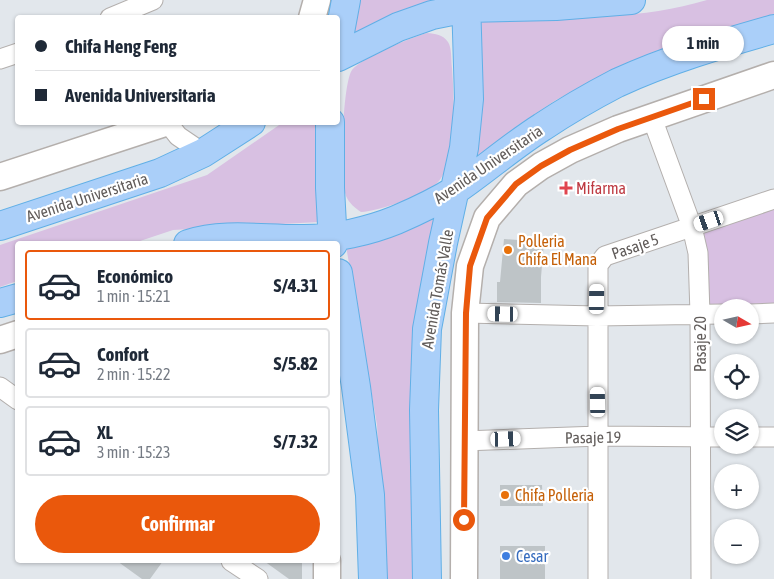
<!DOCTYPE html>
<html lang="es">
<head>
<meta charset="utf-8">
<style>
  body { margin:0; font-family:"Asap Condensed",sans-serif; background:#f2f2f3; color:#1f2937; height:100vh; display:flex; flex-direction:column; font-size:19px; white-space:nowrap }
  * { box-sizing:border-box; margin:0 }
  p { font-size:16px; color:#747a83 }
  .icon { flex:none; width:28px; height:28px; fill:none; stroke:currentColor; stroke-width:2; stroke-linecap:round; stroke-linejoin:round }
  .map { position:relative; flex:1; overflow:hidden }
  .side { position:absolute; left:15px; top:241px; width:325px; height:322px; display:flex; flex-direction:column; background:#fff; border-radius:5px; box-shadow:0 1px 4px #0004 }
  .side>* { flex:none }
  .guide { position:absolute; left:15px; top:15px; width:325px; height:110px; border-radius:5px; box-shadow:0 1px 4px #0004; display:grid; align-content:center; height:110px; padding:0 20px; background:#fff }
  .needle { width:32px; rotate:99deg }
  .fabs { position:absolute; left:714px; top:299px; display:grid; gap:10px }
  .fabs a { display:grid; place-items:center; width:45px; height:45px; border-radius:50%; background:#fff; box-shadow:0 1px 4px #0004; font-size:25px }
  .end { position:absolute; width:22px; height:22px; margin:-11px; border:6px solid #ea580c; background:#fff; box-shadow:0 0 0 2px #fff }
  .from { border-radius:50% }
  .bubble { position:absolute; height:35px; border-radius:18px; background:#fff; box-shadow:0 1px 4px #0004; font-size:16px; font-weight:700; line-height:35px; text-align:center }
  .car { position:absolute; width:15px; height:30px; margin:-15px -8px; border-radius:6px; box-shadow:0 0 4px 1px #0007; background:linear-gradient(#fff 24%,#345 0 40%,#fff 0 76%,#345 0 86%,#fff 0) }
  .guide b { display:flex; align-items:center; gap:18px; height:48px; font-size:19px }
  .guide b+b { border-top:1px solid #e0e1e3 }
  .guide i { width:12px; height:12px; background:#1f2937 }
  ul { padding:9px 0 0; list-style:none }
  li { display:flex; align-items:center; gap:15px; height:70px; margin:0 10px 8px; padding:0 10px; border:2px solid #e0e1e3; border-radius:5px }
  li div { flex:1 }
  li b { display:block; font-size:19px }
  li em { font-style:normal; font-weight:700 }
  li.selected { border-color:#ea580c }
  li>.icon { width:45px; height:45px; stroke-width:1.5 }
  .button { display:flex; gap:10px; margin-top:auto; padding:10px 20px }
  .button a { flex:1; height:58px; border-radius:30px; background:#ea580c; color:#fff; font-size:20px; font-weight:700; line-height:58px; text-align:center }
  .map>svg:first-child { display:block }
</style>
</head>
<body>
<div class="map">
<svg width="774" height="579" viewBox="0 0 774 579">
  <rect width="100%" height="100%" fill="#e2e7ec"/>
  <path fill="#d8c0e2" d="M356 0H434L350 35Z
    M707 0H774V14L674 46 610 72 556 100 517 126 484 153 475 157 478 20C554 17 634 22 707 0Z
    M427 33C436 34 442 34 448 42 452 48 451 60 452 68 454 97 458 158 439 181 427 195 379 211 361 212 355 208 349 203 346 196 340 178 342 85 352 70 362 57 410 38 427 33Z
    M282 123H315L319 222 173 230 131 244H18L17 281 0 287V245L207 175Z
    M774 206V308H705L699 230Z
    M436 213 414 579H385L377 425 346 246Z"/>
  <path fill="#bec4c7" d="M504 239 544 242 541 277V303L497 302V282H500Z
    M500 485H542L543 506H500Z
    M500 546H545V579H500Z
    M117 561H163L150 579H142Z
    M264 561H302V579H289Z"/>
  <g fill="none" stroke-linecap="round" stroke-linejoin="round">
    <defs>
      <path id="street" d="M110 18 153 0
        M0 59 18 53
        M652 118 692 227 698 253 700 314 701 579
        M167 122 178 136 203 153
        M465 313 597 316 722 314
        M750 314 774 313
        M0 387 18 400
        M750 437H774
        M464 441 599 436 722 437
        M231 561 258 579
        M598 579V265L605 256 774 199"/>
      <path id="secondary" d="M312 18 317 0
        M0 177 168 122
        M0 340 18 334
        M327 561V579
        M464 579 465 313 470 266 487 218 516 184 541 166 570 150 618 129 774 75"/>
      <path id="primary" d="M338 43 346 0
        M338 57 398 27 432 15 467 8 556 6 631 0
        M330 122V188L333 244
        M0 226 160 173 203 153 251 122
        M188 244C226 232 266 240 304 239 334 239 369 231 396 220 417 211 438 201 457 189 486 169 512 146 542 127 566 111 592 96 617 83 667 60 721 44 774 29
        M338 273 356 387 370 495 373 579
        M0 303 18 298
        M427 579 424 410 427 329 443 243 464 148 469 99 466 0"/>
    </defs>
    <use href="#street" stroke="#b3afad" stroke-width="21"/>
    <use href="#secondary" stroke="#b4afac" stroke-width="29"/>
    <use href="#primary" stroke="#60afe6" stroke-width="30"/>
    <use href="#street" stroke="#fff" stroke-width="19"/>
    <use href="#secondary" stroke="#fff" stroke-width="26"/>
    <use href="#primary" stroke="#aacff9" stroke-width="28"/>
  </g>
  <g fill="none" stroke-linecap="round" stroke-linejoin="round">
    <path stroke="#ea580c" stroke-width="6" d="M464 520 466 313 470 266 487 218 516 184 541 166 570 150 618 129 704 99"/>
  </g>
  <path fill="#e0444e" stroke="#fff" stroke-width="2" d="M563.5 180.5h5v5h5v5h-5v5h-5v-5h-5v-5h5z"/>
  <g fill="#e8710a" stroke="#fff" stroke-width="2">
    <circle cx="508" cy="250" r="5"/>
    <circle cx="505" cy="495" r="5"/>
  </g>
  <circle fill="#3f7fe0" stroke="#fff" stroke-width="2" cx="506" cy="556" r="5"/>
  <g text-anchor="middle" stroke-width="4.5" stroke-linejoin="round" paint-order="stroke">
    <g font-size="16" fill="#615c5a" stroke="#fff">
      <text transform="translate(488 164) rotate(-34)" y="6">Avenida Universitaria</text>
      <text transform="translate(87 197) rotate(-18)" y="6">Avenida Universitaria</text>
      <text transform="translate(635 246) rotate(-19)" y="6">Pasaje 5</text>
      <text transform="translate(437 289) rotate(-80)" y="6">Avenida Tomás Valle</text>
      <text transform="translate(700 344) rotate(-90)" y="6">Pasaje 20</text>
      <text transform="translate(593 437) rotate(-1)" y="6">Pasaje 19</text>
    </g>
    <g font-size="16" fill="#be3a42" stroke="#fff" text-anchor="start">
      <text x="576" y="194">Mifarma</text>
    </g>
    <g font-size="16" fill="#c56008" stroke="#fff" text-anchor="start">
      <text x="518" y="247">Polleria<tspan x="518" dy="18">Chifa El Mana</tspan></text>
      <text x="515" y="501">Chifa Polleria</text>
    </g>
    <g font-size="16" fill="#366cbe" stroke="#fff" text-anchor="start">
      <text x="516" y="562">Cesar</text>
    </g>
  </g>
</svg>
<div class="fabs">
<a><svg class="needle" viewBox="-14 -14 28 28"><path d="M0-13l5 13h-10z" fill="#e53935"/><path d="M0 13l5-13h-10z" fill="#747a83"/></svg></a>
<a><svg class="icon" aria-label="locate" viewBox="0 0 24 24"><circle cx="12" cy="12" r="6"/><path d="M12 2v4M12 18v4M2 12h4M18 12h4"/></svg></a>
<a><svg class="icon" aria-label="layers" viewBox="0 0 24 24"><path d="M12 4l9 5-9 5-9-5zM3 14l9 5 9-5"/></svg></a>
<a>+</a>
<a>−</a>
</div>
<i class="end from" style="left:464px;top:520px"></i>
<i class="end" style="left:704px;top:99px"></i>
<div class="bubble" style="left:662px;top:26px;width:82px">1 min</div>
<i class="car" style="left:709px;top:221px;rotate:251deg"></i>
<i class="car" style="left:597px;top:299px;rotate:1deg"></i>
<i class="car" style="left:503px;top:314px;rotate:271deg"></i>
<i class="car" style="left:598px;top:402px;rotate:359deg"></i>
<i class="car" style="left:506px;top:439px;rotate:88deg"></i>
<div class="guide">
<b><i class="from"></i>Chifa Heng Feng</b>
<b><i></i>Avenida Universitaria</b>
</div>
<section class="side">
<ul>
<li class="selected"><svg class="icon" aria-label="car" viewBox="0 0 24 24"><path d="M5 17H2v-5l4-1 3-4h7l3 4 3 1v5h-3M9 17h6M6 11h13"/><circle cx="7" cy="17" r="2"/><circle cx="17" cy="17" r="2"/></svg><div><b>Económico</b><p>1 min · 15:21</p></div><em>S/4.31</em></li>
<li><svg class="icon" aria-label="car" viewBox="0 0 24 24"><path d="M5 17H2v-5l4-1 3-4h7l3 4 3 1v5h-3M9 17h6M6 11h13"/><circle cx="7" cy="17" r="2"/><circle cx="17" cy="17" r="2"/></svg><div><b>Confort</b><p>2 min · 15:22</p></div><em>S/5.82</em></li>
<li><svg class="icon" aria-label="car" viewBox="0 0 24 24"><path d="M5 17H2v-5l4-1 3-4h7l3 4 3 1v5h-3M9 17h6M6 11h13"/><circle cx="7" cy="17" r="2"/><circle cx="17" cy="17" r="2"/></svg><div><b>XL</b><p>3 min · 15:23</p></div><em>S/7.32</em></li>
</ul>
<div class="button"><a>Confirmar</a></div>
</section>
</div>
</body>
</html>
